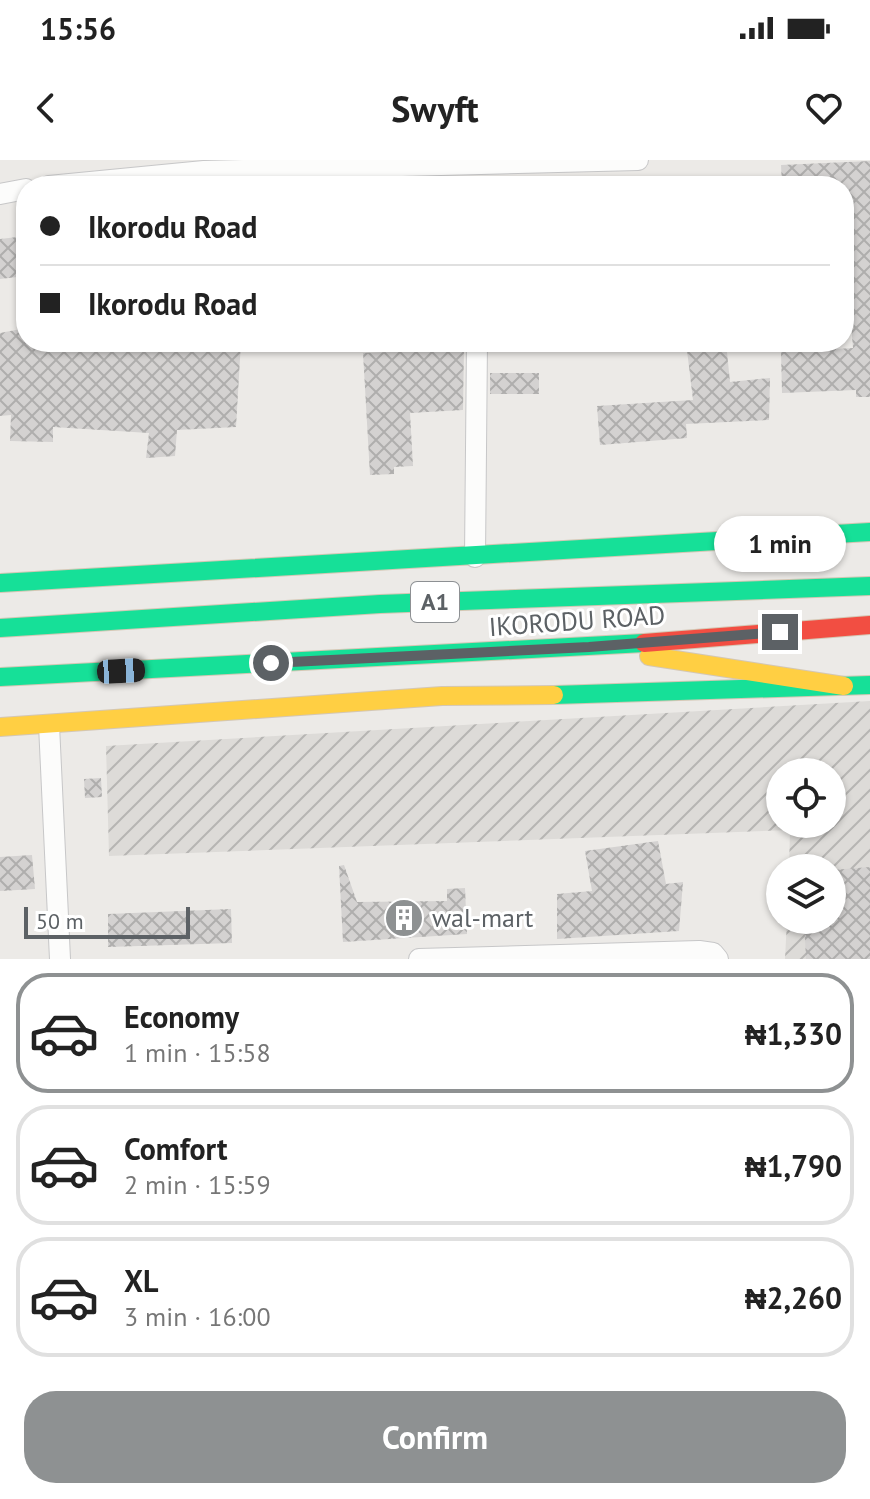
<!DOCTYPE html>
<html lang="en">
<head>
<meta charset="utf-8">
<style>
  body { margin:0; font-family:"PT Sans",sans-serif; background:#f2f2f2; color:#222; height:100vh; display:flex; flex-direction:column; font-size:30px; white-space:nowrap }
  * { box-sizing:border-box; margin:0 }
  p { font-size:26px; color:#767676 }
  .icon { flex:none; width:44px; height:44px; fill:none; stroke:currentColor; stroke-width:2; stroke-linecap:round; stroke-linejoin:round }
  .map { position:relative; height:799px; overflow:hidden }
  .drawer { display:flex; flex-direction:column; background:#fff; flex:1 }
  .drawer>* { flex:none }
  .guide { position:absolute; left:16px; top:16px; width:838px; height:176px; border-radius:32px; box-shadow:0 2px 6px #0004; display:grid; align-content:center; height:176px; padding:0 24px; background:#fff }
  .fabs { position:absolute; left:766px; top:598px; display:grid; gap:16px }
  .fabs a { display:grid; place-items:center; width:80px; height:80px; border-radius:50%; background:#fff; box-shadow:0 2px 6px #0004; font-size:40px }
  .scale { position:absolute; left:24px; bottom:20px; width:166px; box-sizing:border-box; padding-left:8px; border:4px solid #5c6165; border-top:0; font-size:22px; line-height:28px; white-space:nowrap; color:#5c6165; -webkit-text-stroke:6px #fff; paint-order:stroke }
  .end { position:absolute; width:36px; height:36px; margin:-18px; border:10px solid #5c6165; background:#fff; box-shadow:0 0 0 4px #fff }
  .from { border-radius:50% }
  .bubble { position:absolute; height:56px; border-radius:28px; background:#fff; box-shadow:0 2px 6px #0004; font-size:26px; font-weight:600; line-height:56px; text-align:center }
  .car { position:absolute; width:24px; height:48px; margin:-24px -12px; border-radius:10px; box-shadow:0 0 6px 2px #0007; background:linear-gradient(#222 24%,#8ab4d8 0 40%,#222 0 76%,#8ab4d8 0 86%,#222 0) }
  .guide b { display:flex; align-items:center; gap:28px; height:76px; font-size:30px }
  .guide b+b { border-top:2px solid #e0e0e0 }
  .guide i { width:20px; height:20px; background:#222 }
  ul { padding:14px 0 0; list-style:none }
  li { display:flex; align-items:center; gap:24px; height:120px; margin:0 16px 12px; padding:0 8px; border:4px solid #e0e0e0; border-radius:32px }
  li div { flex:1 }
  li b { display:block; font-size:30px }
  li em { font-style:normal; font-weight:600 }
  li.active { border-color:#8e9192 }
  li>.icon { width:72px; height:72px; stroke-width:1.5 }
  .button { display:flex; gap:16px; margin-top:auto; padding:16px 24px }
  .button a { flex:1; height:92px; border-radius:32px; background:#8e9192; color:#fff; font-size:32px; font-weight:600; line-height:92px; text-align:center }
  .status { display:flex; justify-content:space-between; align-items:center; height:56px; padding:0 40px; background:#fff; direction:ltr }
  .status svg { height:22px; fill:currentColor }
  header { display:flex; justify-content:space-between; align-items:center; height:104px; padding:0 24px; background:#fff; font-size:36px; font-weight:600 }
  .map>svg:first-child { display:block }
</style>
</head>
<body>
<div class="status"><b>15:56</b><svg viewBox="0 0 49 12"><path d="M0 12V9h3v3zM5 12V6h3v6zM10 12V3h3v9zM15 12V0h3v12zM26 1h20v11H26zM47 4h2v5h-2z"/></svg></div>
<header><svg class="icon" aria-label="back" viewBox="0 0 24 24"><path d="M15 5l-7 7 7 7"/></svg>Swyft<svg class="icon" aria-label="heart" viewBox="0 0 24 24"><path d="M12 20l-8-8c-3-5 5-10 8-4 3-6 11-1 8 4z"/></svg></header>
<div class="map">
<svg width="870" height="799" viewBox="0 0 870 799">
  <defs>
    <pattern id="industrial-furrows" width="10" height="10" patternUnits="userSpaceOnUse" patternTransform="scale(2)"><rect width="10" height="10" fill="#dddbd8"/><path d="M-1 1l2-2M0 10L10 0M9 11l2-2" fill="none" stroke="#b6b5b3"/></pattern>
    <pattern id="building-cross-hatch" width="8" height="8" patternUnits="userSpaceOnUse" patternTransform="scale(2)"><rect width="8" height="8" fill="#d4d2d1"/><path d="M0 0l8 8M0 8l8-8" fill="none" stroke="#afaead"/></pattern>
  </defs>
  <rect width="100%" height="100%" fill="#eceae7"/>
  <path fill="url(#industrial-furrows)" fill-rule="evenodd" d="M870 541V799H785L787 760H832V708H789L790 670 109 696 106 586ZM780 612H832V664H780Z"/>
  <path fill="url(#building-cross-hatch)" d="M870 1V237H856V230L782 233 781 192 853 188 849 141 844 142V26H782L781 5Z
    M26 76V116L0 119V79Z
    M26 168V182H57L56 190 101 192 102 182H241L236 267 177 270 175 296 146 298 149 273 53 267V282L10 281 11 255 0 256V173Z
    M686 182H726L730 222 770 218 769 260 686 264 687 278 600 285 597 246 693 240Z
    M464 189 463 250 410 253 413 306 394 307V314L370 315 363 193Z
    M490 213H539V234H490Z
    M101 618 102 637 85 638 84 619Z
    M658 681 666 724 683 722 679 771 557 779V734L592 731 585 691Z
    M32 695 35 729 0 731V697Z
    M344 705 357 742 447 741V729L465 728 467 774 343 782 339 706Z
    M870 707V799H806L804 760H832V710Z
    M231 749 232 783 108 787V754Z"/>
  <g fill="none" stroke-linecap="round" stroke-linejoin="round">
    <defs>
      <path id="street" d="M49 26 204 11 638 0
        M0 34 26 29
        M475 397 477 182
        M49 565 60 799
        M419 799 699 791 713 793 718 799"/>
      <path id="fast" d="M0 423 870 372
        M0 468 380 444 870 426
        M0 517 644 483
        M554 535 870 525"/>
      <path id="slow" d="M649 496 844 526
        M0 567 442 536 554 535"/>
      <path id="jam" d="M644 483 870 465"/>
    </defs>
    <use href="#street" stroke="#c7c7c8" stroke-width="22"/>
    <use href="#fast" stroke="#d4c7b4" stroke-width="20"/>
    <use href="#slow" stroke="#d4c7b4" stroke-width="20"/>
    <use href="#jam" stroke="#d4c7b4" stroke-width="20"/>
    <use href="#street" stroke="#fcfcfb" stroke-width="20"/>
    <use href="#fast" stroke="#16e098" stroke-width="18"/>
    <use href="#slow" stroke="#ffcf43" stroke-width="18"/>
    <use href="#jam" stroke="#f24e42" stroke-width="18"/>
  </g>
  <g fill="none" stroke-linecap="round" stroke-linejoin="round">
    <path stroke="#5c6165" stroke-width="10" d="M271 503 589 487 780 472"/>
  </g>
  <defs>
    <symbol id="building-disc" viewBox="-11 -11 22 22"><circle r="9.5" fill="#8e9192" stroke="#fff"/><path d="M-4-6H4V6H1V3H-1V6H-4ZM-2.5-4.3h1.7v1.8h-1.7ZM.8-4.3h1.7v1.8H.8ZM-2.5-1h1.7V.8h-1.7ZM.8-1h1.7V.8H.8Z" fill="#fff"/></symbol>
  </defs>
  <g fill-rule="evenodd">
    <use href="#building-disc" x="382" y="736" width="44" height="44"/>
  </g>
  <g text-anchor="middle" stroke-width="6" stroke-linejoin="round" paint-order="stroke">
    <rect fill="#fff" stroke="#8d9093" stroke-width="2" x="411" y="422" width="48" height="40" rx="6"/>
    <g font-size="24" font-weight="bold" fill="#5c6165">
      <text x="435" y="450">A1</text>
    </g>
    <g font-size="26" fill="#5c6165" stroke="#fff">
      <text transform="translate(577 461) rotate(-4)" y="9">IKORODU ROAD</text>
    </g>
    <g font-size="26" fill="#5c6165" stroke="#fff" text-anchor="start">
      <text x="432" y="767">wal-mart</text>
    </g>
  </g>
</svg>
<div class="fabs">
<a><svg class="icon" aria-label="locate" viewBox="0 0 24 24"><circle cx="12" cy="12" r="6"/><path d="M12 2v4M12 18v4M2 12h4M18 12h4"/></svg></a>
<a><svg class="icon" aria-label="layers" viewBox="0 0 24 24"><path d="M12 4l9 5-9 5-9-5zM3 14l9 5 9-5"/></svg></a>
</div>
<div class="scale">50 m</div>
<i class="end from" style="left:271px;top:503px"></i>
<i class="end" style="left:780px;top:472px"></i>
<div class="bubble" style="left:714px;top:356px;width:132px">1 min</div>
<i class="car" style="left:121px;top:511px;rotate:87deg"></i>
<div class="guide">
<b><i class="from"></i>Ikorodu Road</b>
<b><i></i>Ikorodu Road</b>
</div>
</div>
<section class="drawer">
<ul>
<li class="active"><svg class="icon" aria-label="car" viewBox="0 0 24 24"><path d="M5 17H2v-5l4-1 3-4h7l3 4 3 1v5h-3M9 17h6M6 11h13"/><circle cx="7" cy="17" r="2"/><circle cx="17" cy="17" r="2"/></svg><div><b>Economy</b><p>1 min · 15:58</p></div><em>₦1,330</em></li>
<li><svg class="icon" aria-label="car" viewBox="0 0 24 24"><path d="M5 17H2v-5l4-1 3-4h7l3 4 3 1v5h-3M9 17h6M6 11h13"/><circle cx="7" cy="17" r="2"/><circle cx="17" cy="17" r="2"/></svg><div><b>Comfort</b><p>2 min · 15:59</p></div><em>₦1,790</em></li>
<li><svg class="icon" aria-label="car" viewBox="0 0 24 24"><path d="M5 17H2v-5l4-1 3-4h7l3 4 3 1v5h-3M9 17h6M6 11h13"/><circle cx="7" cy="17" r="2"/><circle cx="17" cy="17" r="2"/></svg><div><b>XL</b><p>3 min · 16:00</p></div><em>₦2,260</em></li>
</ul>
<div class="button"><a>Confirm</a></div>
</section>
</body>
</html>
